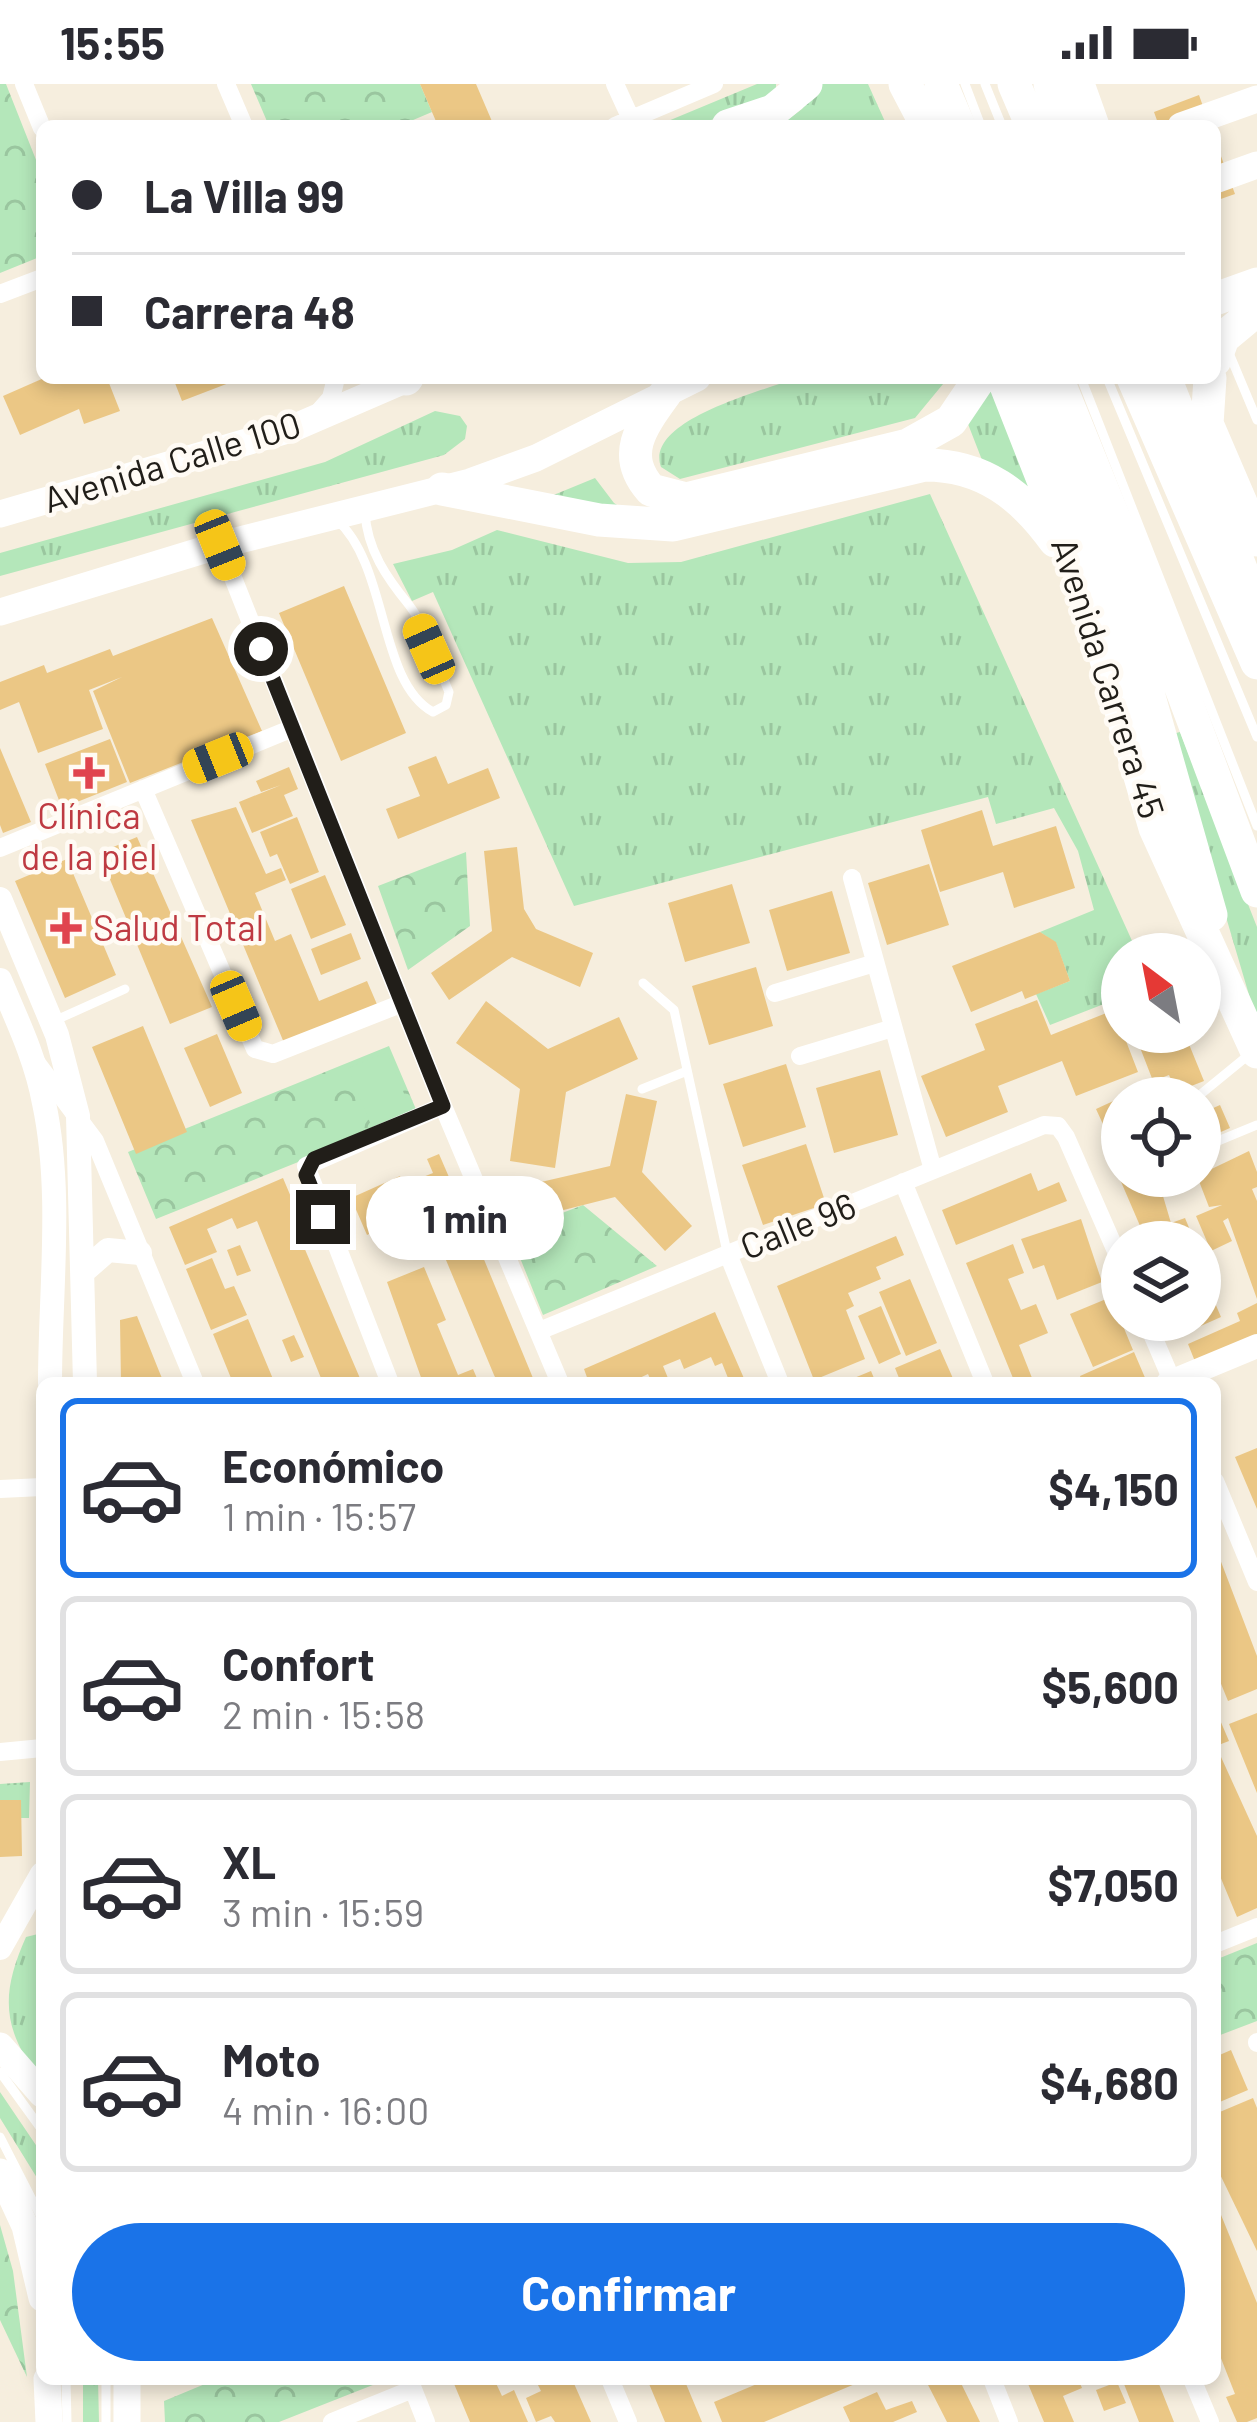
<!DOCTYPE html>
<html lang="es">
<head>
<meta charset="utf-8">
<style>
  body { margin:0; font-family:Barlow,sans-serif; background:#f2f2f3; color:#2b2b33; height:100vh; display:flex; flex-direction:column; font-size:45px; white-space:nowrap }
  * { box-sizing:border-box; margin:0 }
  p { font-size:39px; color:#7c7c81 }
  .icon { flex:none; width:66px; height:66px; fill:none; stroke:currentColor; stroke-width:2; stroke-linecap:round; stroke-linejoin:round }
  .map { position:relative; flex:1; overflow:hidden }
  .details { position:absolute; left:36px; top:1293px; width:1185px; height:1008px; display:flex; flex-direction:column; background:#fff; border-radius:18px; box-shadow:0 6px 18px #0003 }
  .details>* { flex:none }
  .banner { position:absolute; left:36px; top:36px; width:1185px; height:264px; border-radius:18px; box-shadow:0 6px 18px #0003; display:grid; align-content:center; height:264px; padding:0 36px; background:#fff }
  .needle { width:78px; rotate:328deg }
  .controls { position:absolute; left:1101px; top:849px; display:grid; gap:24px }
  .controls a { display:grid; place-items:center; width:120px; height:120px; border-radius:50%; background:#fff; box-shadow:0 6px 18px #0003; font-size:60px }
  .end { position:absolute; width:54px; height:54px; margin:-27px; border:15px solid #211e19; background:#fff; box-shadow:0 0 0 6px #fff }
  .from { border-radius:50% }
  .bubble { position:absolute; height:84px; border-radius:42px; background:#fff; box-shadow:0 6px 18px #0003; font-size:39px; font-weight:700; line-height:84px; text-align:center }
  .car { position:absolute; width:36px; height:72px; margin:-36px -18px; border-radius:15px; box-shadow:0 0 9px 3px #0007; background:linear-gradient(#f5c518 24%,#345 0 40%,#f5c518 0 76%,#345 0 86%,#f5c518 0) }
  .banner b { display:flex; align-items:center; gap:42px; height:114px; font-size:45px }
  .banner b+b { border-top:3px solid #e1e1e2 }
  .banner i { width:30px; height:30px; background:#2b2b33 }
  ul { padding:21px 0 0; list-style:none }
  li { display:flex; align-items:center; gap:36px; height:180px; margin:0 24px 18px; padding:0 12px; border:6px solid #e1e1e2; border-radius:18px }
  li div { flex:1 }
  li b { display:block; font-size:45px }
  li em { font-style:normal; font-weight:700 }
  li.current { border-color:#1a73e8 }
  li>.icon { width:108px; height:108px; stroke-width:1.5 }
  .primary-button { display:flex; gap:24px; margin-top:auto; padding:24px 36px }
  .primary-button a { flex:1; height:138px; border-radius:72px; background:#1a73e8; color:#fff; font-size:48px; font-weight:700; line-height:138px; text-align:center }
  .status { display:flex; justify-content:space-between; align-items:center; height:84px; padding:0 60px; background:#fff; direction:ltr }
  .status svg { height:33px; fill:currentColor }
  .map>svg:first-child { display:block }
</style>
</head>
<body>
<div class="status"><b>15:55</b><svg viewBox="0 0 49 12"><path d="M0 12V9h3v3zM5 12V6h3v6zM10 12V3h3v9zM15 12V0h3v12zM26 1h20v11H26zM47 4h2v5h-2z"/></svg></div>
<div class="map">
<svg width="1257" height="2338" viewBox="0 0 1257 2338">
  <defs>
    <pattern id="grass-tufts" width="24" height="20" patternUnits="userSpaceOnUse" patternTransform="scale(3)"><rect width="24" height="20" fill="#b4e7ba"/><path d="M3 7l-1-3M5 7V3M7 7l1-3M15 17l-1-3M17 17v-4M19 17l1-3" fill="none" stroke="#9ac69f"/></pattern>
    <pattern id="forest-crowns" width="20" height="18" patternUnits="userSpaceOnUse" patternTransform="scale(3)"><rect width="20" height="18" fill="#b4e7ba"/><path d="M2 6a3 3 0 1 1 6 0M12 15a3 3 0 1 1 6 0" fill="none" stroke="#9ac69f"/></pattern>
  </defs>
  <rect width="100%" height="100%" fill="#f6eede"/>
  <path fill="url(#grass-tufts)" d="M757 0H776V5C743 33 698 42 656 42Z
    M820 0H868L887 42 812 37 779 42 802 25Z
    M796 294H948L915 334 680 395 661 383C644 336 763 307 796 294Z
    M992 300 1034 410 982 376 968 340Z
    M435 327 460 332 467 342 465 355 444 371 0 492V469L325 378Z
    M595 394 614 419 637 434 539 417Z
    M930 410 1138 870H1122V913L1050 941 1036 910 1070 897 1056 859 1040 848 1094 826 1078 767 1054 724 996 740 988 713 574 822 433 508 412 517 393 480 452 466 497 446 628 479 681 478Z
    M1180 648 1257 843V938L1172 650Z
    M30 1698 29 1734H21V1716H0V1700Z
    M42 1849V1997C2 1946 0 1911 26 1853Z
    M0 2008 42 2070V2102L0 2034Z
    M83 2295H98L99 2338H83Z"/>
  <path fill="url(#forest-crowns)" d="M0 0H6L42 91V172L0 189Z
    M251 0H420L432 28 399 42H269Z
    M466 768 470 842 408 886 378 802Z
    M389 962 418 1030 156 1135 128 1068Z
    M583 1121 657 1182 543 1231 510 1149Z
    M1257 1859V1937L1215 1953V1876Z
    M0 2141 13 2187 27 2293 0 2236Z
    M217 2295H388L279 2338H165L164 2317Z"/>
  <path fill="#b4e7ba" d="M387 968 412 1029 373 1046 348 984Z"/>
  <path fill="#ebc785" d="M420 0H476L494 42H438Z
    M1199 11 1210 42H1159L1154 28Z
    M1215 56 1235 110 1215 117Z
    M44 294H107L120 327 84 340 79 325 20 351 3 312Z
    M173 294H242L182 317Z
    M344 502 406 649 341 677 279 529Z
    M212 534 262 647 130 699 93 607 122 593 89 606 103 645 38 669 19 618 0 626V598L44 581 47 589 110 565 113 572Z
    M110 655 127 698 62 724 45 680Z
    M0 664 31 738 3 749 0 741Z
    M436 672 448 700 488 684 500 714 398 755 386 725 420 712 408 683Z
    M289 683 298 705 284 711 293 732 252 749 239 718 281 701 261 708 256 697Z
    M236 723 266 790 281 784 286 796 255 809 275 857 291 850 319 917 367 897 379 925 287 966 191 736Z
    M982 726 993 762 1056 742 1075 804 1014 824 1003 788 940 808 921 746Z
    M297 733 319 788 290 800 277 770 270 773 260 748Z
    M137 753 212 923 170 940 99 769Z
    M517 763 524 825 536 845 593 869 580 903 512 873 449 916 431 889 492 847 484 767Z
    M67 775 116 891 65 914 15 797Z
    M929 780 949 841 887 861 868 799Z
    M325 791 346 841 311 855 291 805Z
    M732 800 750 859 685 878 668 819Z
    M832 807 850 869 787 887 769 826Z
    M1040 848 1056 858 1070 897 1025 915 1022 907 971 928 952 882Z
    M351 849 361 875 321 891 311 865Z
    M756 883 773 942 709 961 692 902Z
    M1037 916 1051 951 1114 926 1138 988 1076 1012 1062 977 998 1002 1008 1028 946 1053 921 992 985 966 975 940Z
    M486 917 548 965 619 933 638 975 566 1008 555 1084 510 1077 520 1005 456 959Z
    M143 942 187 1048 136 1070 92 963Z
    M1134 948H1184L1204 997 1176 1008 1169 991 1153 997Z
    M217 950 242 1009 210 1023 184 964Z
    M786 980 806 1043 743 1063 723 1000Z
    M880 986 898 1051 834 1069 816 1004Z
    M626 1010 657 1017 642 1088 692 1142 665 1167 615 1113 536 1133 528 1101 610 1082Z
    M1122 1013V1043L1107 1049 1096 1025Z
    M1220 1021 1230 1044 1200 1057V1030Z
    M1122 1048V1092H1157L1171 1139 1185 1134 1195 1158H1147L1103 1056Z
    M806 1060 826 1120 763 1141 742 1081Z
    M1249 1067 1257 1088V1103L1252 1105 1257 1117V1215L1228 1134 1223 1137 1232 1157 1211 1167 1196 1132 1222 1121 1209 1123 1197 1092Z
    M439 1070 471 1144 535 1299H498L494 1291 413 1097 433 1089 427 1075Z
    M1031 1089 1038 1107 1059 1098 1067 1117 956 1161 942 1126Z
    M400 1092 416 1129 367 1151 351 1114Z
    M283 1094 299 1132 292 1135 362 1299H323L257 1137 237 1145 232 1134 207 1145 217 1168 185 1181 169 1143Z
    M1081 1135 1102 1198 1057 1216 1044 1181 1033 1185 1021 1155Z
    M896 1152 904 1171 876 1183 881 1195 848 1209 854 1222 846 1226 865 1275 814 1296 777 1202Z
    M1013 1160 1024 1189 1008 1195 1021 1226 1036 1220 1048 1249 1019 1261 1034 1299H1015L966 1179Z
    M240 1161 251 1187 237 1192 227 1166Z
    M212 1174 225 1205 234 1202 247 1231 211 1246 186 1185Z
    M424 1183 446 1236 437 1240 458 1291 473 1285 479 1299H423L387 1198Z
    M1200 1184 1221 1233 1185 1249 1179 1236H1200Z
    M910 1195 937 1259 906 1272 879 1208Z
    M1111 1213 1133 1266 1093 1283 1070 1230Z
    M1257 1219V1254L1196 1280 1188 1260 1240 1237 1237 1229Z
    M881 1222 901 1270 879 1280 858 1232Z
    M715 1228 746 1299H730L722 1279 715 1282 711 1273 684 1285 680 1275 663 1282 670 1299H652L648 1290 629 1299H589L584 1285Z
    M137 1232 159 1287 164 1299H121L120 1236Z
    M248 1235 273 1295 233 1299 213 1250Z
    M294 1251 304 1273 291 1278 282 1256Z
    M940 1265 955 1299H901L895 1284Z
    M1134 1268 1146 1296 1082 1299 1080 1292Z
    M871 1287 876 1299H842Z
    M1257 1364V1425L1235 1373Z
    M1215 1462 1257 1572V1605L1228 1617 1215 1585Z
    M1257 1629V1709L1229 1640Z
    M1220 1636 1229 1657 1216 1662 1257 1752V1824L1237 1833 1215 1780V1638Z
    M0 1716H21L22 1772 0 1773Z
    M1231 1966 1248 2006 1215 2020V1973Z
    M1253 2014 1257 2024V2167L1215 2080V2030Z
    M1219 2126 1257 2219V2334L1247 2338H1237L1226 2313 1235 2310 1215 2259Z
    M452 2295H494L502 2312 514 2306 528 2338H470Z
    M535 2295H572L591 2338H555L551 2332 536 2338 526 2314 541 2307Z
    M647 2295H684L702 2338H665Z
    M769 2295H867L764 2338H722L714 2318Z
    M925 2295H959L980 2338H947Z
    M1026 2295H1078L1082 2304 1063 2312 1074 2338H1044Z
    M1122 2295H1157L1174 2338H1139Z
    M1117 2298 1126 2319 1104 2327 1096 2306Z
    M877 2308 886 2326 912 2317 917 2328 893 2338H850L843 2323Z"/>
  <g fill="none" stroke-linecap="round" stroke-linejoin="round">
    <path stroke="#fff" stroke-width="9" d="M965 0 981 42
      M985 0 1002 42
      M1229 269 1257 336
      M1081 294 1257 742
      M1107 294 1257 653
      M337 436C389 483 378 598 433 628L446 621 449 608C437 581 427 544 409 521 387 494 367 466 365 428
      M643 899 674 926 727 1168
      M56 936 125 905
      M642 1005 687 987
      M1196 1014 1251 969
      M1202 1056 1218 1057 1257 1041
      M0 1988 42 2046
      M0 2053 42 2135
      M66 2295 67 2338
      M106 2295V2338"/>
    <path stroke="#fff" stroke-width="18" d="M24 0 42 44
      M226 0 244 42
      M615 0 631 35
      M615 42 714 0
      M0 210 42 194
      M316 331 331 314 336 294
      M220 461 443 1022 560 1299
      M143 705 255 965 273 970 403 919
      M0 764 293 644
      M852 794 933 1086
      M775 909 875 879
      M800 972 893 944
      M36 978 95 1057 195 1299
      M903 1098 985 1299
      M728 1170 780 1299
      M1146 1236 1173 1299
      M539 1247 1044 1041 1058 1042 1066 1053 1122 1181
      M390 1299 306 1082 443 1022
      M1215 1397 1257 1498
      M0 1405 42 1403
      M0 1668 42 1664
      M1215 1860 1257 1843
      M1257 1958V1959
      M610 2295 628 2338
      M992 2295 1009 2338
      M1192 2295 1210 2338
      M332 2338 413 2305 426 2338"/>
    <path stroke="#fff" stroke-width="24" d="M0 815 57 951 78 1032 85 1299
      M0 896C17 936 36 975 44 1019 63 1108 50 1208 50 1299
      M84 1187 108 1166 140 1169
      M1168 1299 1257 1262
      M0 1864 42 1790"/>
    <path stroke="#fff" stroke-width="27" d="M1181 42 1257 15
      M1215 96 1257 81
      M0 430 291 345 409 294
      M0 528 220 461 470 398 536 374 697 294
      M0 1962 42 2010
      M0 2088 25 2142 42 2214
      M47 2295 49 2338
      M127 2295V2338"/>
    <path stroke="#fff" stroke-width="33" d="M905 0 927 42
      M941 0 959 42
      M1014 0 1032 42
      M1050 0 1066 42
      M1078 0 1093 42
      M728 42 773 27 806 0
      M1215 215 1257 200
      M1215 276 1223 254 1257 226
      M1003 294 1084 500 1155 744 1257 968
      M1027 294 1131 549 1211 831
      M1057 294 1159 545 1257 807
      M1133 294 1257 579
      M1165 294 1257 525
      M406 295 407 294
      M665 310C641 343 620 371 651 406L686 415 908 361 951 337 980 294
      M1207 340 1210 294
      M1208 342 1257 456
      M442 405 599 436 673 441 925 381C983 381 1022 411 1055 457"/>
  </g>
  <g fill="none" stroke-linecap="round" stroke-linejoin="round">
    <path stroke="#211e19" stroke-width="15" d="M261 565 443 1022 314 1075 306 1091 323 1133"/>
  </g>
  <g fill="#e0444e" stroke="#fffbf5" stroke-width="4.5">
    <path d="M83 671h12v12h12v12h-12v12h-12v-12h-12v-12h12z"/>
    <path d="M60 826h12v12h12v12h-12v12h-12v-12h-12v-12h12z"/>
  </g>
  <g text-anchor="middle" stroke-width="9" stroke-linejoin="round" paint-order="stroke">
    <g font-size="36" fill="#211e19" stroke="#fffbf5">
      <text transform="translate(172 378) rotate(-17)" y="13">Avenida Calle 100</text>
      <text transform="translate(1108 594) rotate(72)" y="13">Avenida Carrera 45</text>
      <text transform="translate(798 1142) rotate(-22)" y="13">Calle 96</text>
    </g>
    <g font-size="36" fill="#be3a42" stroke="#fffbf5">
      <text x="89" y="745">Clínica<tspan x="89" dy="41">de la piel</tspan></text>
      <text x="93" y="857" text-anchor="start">Salud Total</text>
    </g>
  </g>
</svg>
<div class="controls">
<a><svg class="needle" viewBox="-14 -14 28 28"><path d="M0-13l5 13h-10z" fill="#e53935"/><path d="M0 13l5-13h-10z" fill="#7c7c81"/></svg></a>
<a><svg class="icon" aria-label="locate" viewBox="0 0 24 24"><circle cx="12" cy="12" r="6"/><path d="M12 2v4M12 18v4M2 12h4M18 12h4"/></svg></a>
<a><svg class="icon" aria-label="layers" viewBox="0 0 24 24"><path d="M12 4l9 5-9 5-9-5zM3 14l9 5 9-5"/></svg></a>
</div>
<i class="end from" style="left:261px;top:565px"></i>
<i class="end" style="left:323px;top:1133px"></i>
<div class="bubble" style="left:366px;top:1092px;width:198px">1 min</div>
<i class="car" style="left:220px;top:461px;rotate:158deg"></i>
<i class="car" style="left:429px;top:565px;rotate:336deg"></i>
<i class="car" style="left:218px;top:674px;rotate:248deg"></i>
<i class="car" style="left:236px;top:922px;rotate:157deg"></i>
<div class="banner">
<b><i class="from"></i>La Villa 99</b>
<b><i></i>Carrera 48</b>
</div>
<section class="details">
<ul>
<li class="current"><svg class="icon" aria-label="car" viewBox="0 0 24 24"><path d="M5 17H2v-5l4-1 3-4h7l3 4 3 1v5h-3M9 17h6M6 11h13"/><circle cx="7" cy="17" r="2"/><circle cx="17" cy="17" r="2"/></svg><div><b>Económico</b><p>1 min · 15:57</p></div><em>$4,150</em></li>
<li><svg class="icon" aria-label="car" viewBox="0 0 24 24"><path d="M5 17H2v-5l4-1 3-4h7l3 4 3 1v5h-3M9 17h6M6 11h13"/><circle cx="7" cy="17" r="2"/><circle cx="17" cy="17" r="2"/></svg><div><b>Confort</b><p>2 min · 15:58</p></div><em>$5,600</em></li>
<li><svg class="icon" aria-label="car" viewBox="0 0 24 24"><path d="M5 17H2v-5l4-1 3-4h7l3 4 3 1v5h-3M9 17h6M6 11h13"/><circle cx="7" cy="17" r="2"/><circle cx="17" cy="17" r="2"/></svg><div><b>XL</b><p>3 min · 15:59</p></div><em>$7,050</em></li>
<li><svg class="icon" aria-label="car" viewBox="0 0 24 24"><path d="M5 17H2v-5l4-1 3-4h7l3 4 3 1v5h-3M9 17h6M6 11h13"/><circle cx="7" cy="17" r="2"/><circle cx="17" cy="17" r="2"/></svg><div><b>Moto</b><p>4 min · 16:00</p></div><em>$4,680</em></li>
</ul>
<div class="primary-button"><a>Confirmar</a></div>
</section>
</div>
</body>
</html>
